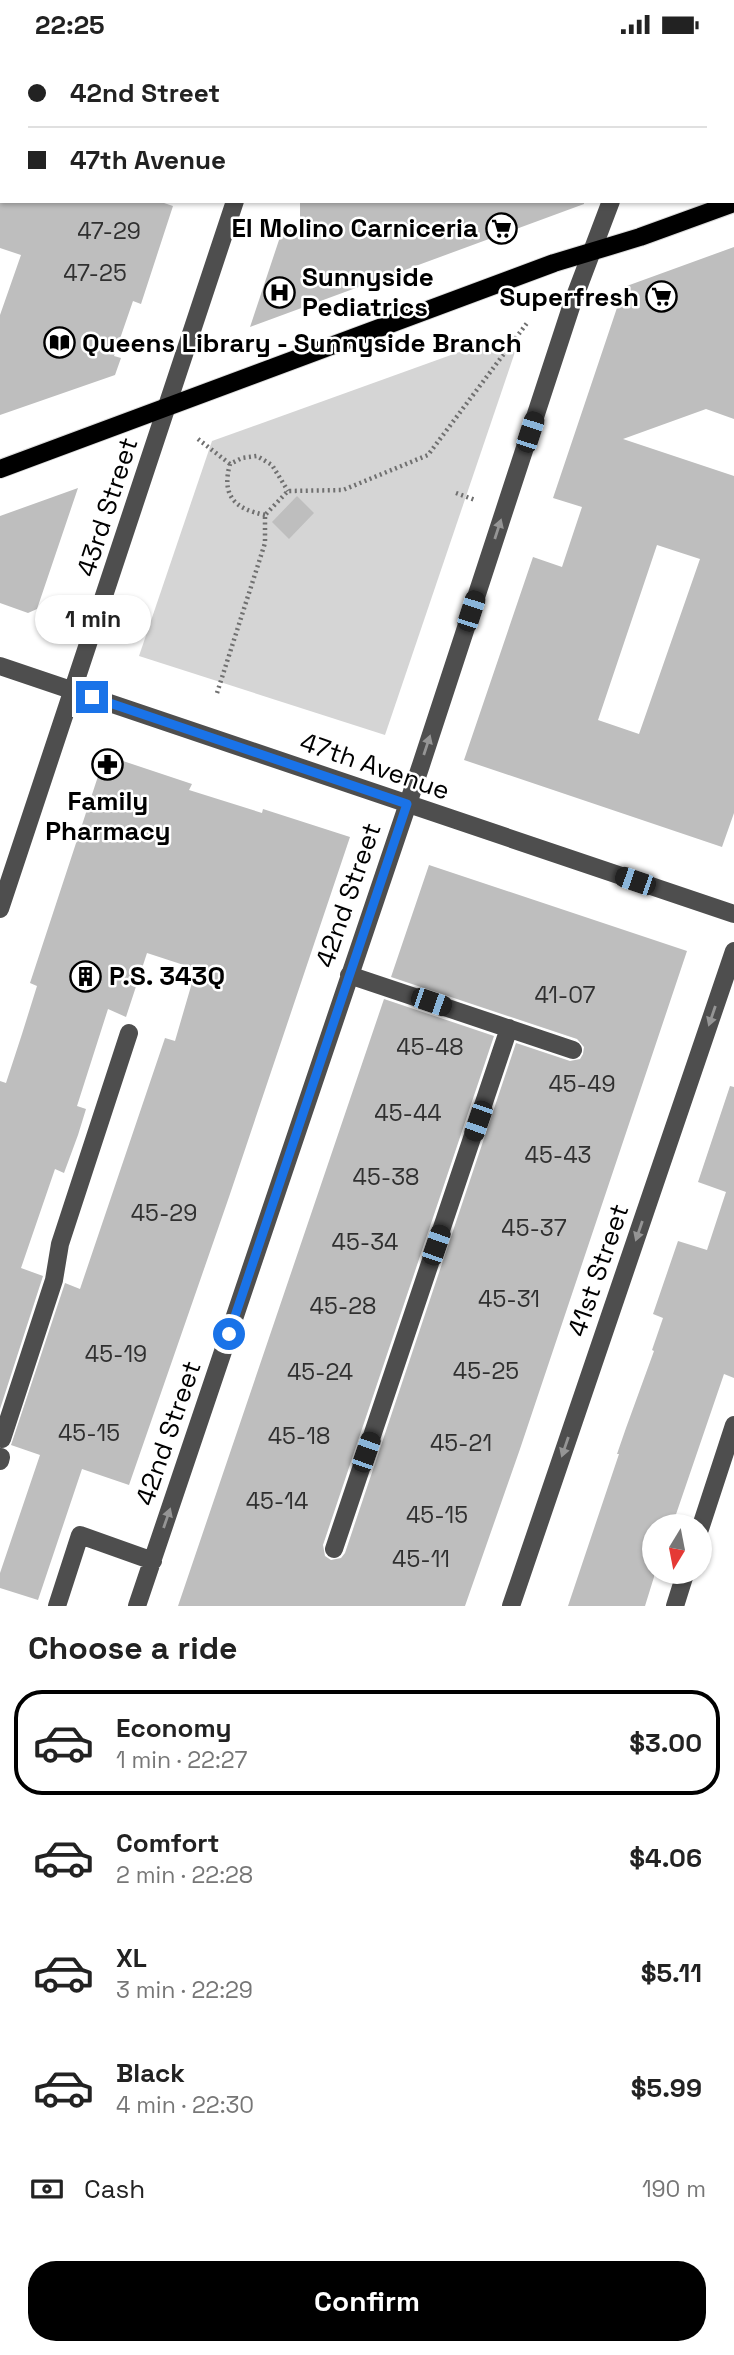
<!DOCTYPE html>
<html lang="en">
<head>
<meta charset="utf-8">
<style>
  body { margin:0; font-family:"Space Grotesk",sans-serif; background:#f2f2f2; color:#222; height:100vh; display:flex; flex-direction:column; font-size:26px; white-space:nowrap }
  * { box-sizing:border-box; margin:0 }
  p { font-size:23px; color:#767676 }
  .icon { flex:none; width:38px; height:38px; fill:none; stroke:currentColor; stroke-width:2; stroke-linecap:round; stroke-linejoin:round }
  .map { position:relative; height:1557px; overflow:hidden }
  .drawer { display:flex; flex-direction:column; background:#fff; flex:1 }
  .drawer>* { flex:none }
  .top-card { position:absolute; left:0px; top:0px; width:735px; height:154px; box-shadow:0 2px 5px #0004; display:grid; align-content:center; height:154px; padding:0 28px; background:#fff }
  .needle { width:46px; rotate:190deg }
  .fabs { position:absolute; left:642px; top:1465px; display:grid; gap:14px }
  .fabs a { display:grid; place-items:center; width:70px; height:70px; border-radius:50%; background:#fff; box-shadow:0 2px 5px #0004; font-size:35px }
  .end { position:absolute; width:32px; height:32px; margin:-16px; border:9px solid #1a73e8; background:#fff; box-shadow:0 0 0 4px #fff }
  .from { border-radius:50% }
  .bubble { position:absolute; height:49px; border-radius:24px; background:#fff; box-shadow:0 2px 5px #0004; font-size:23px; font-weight:800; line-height:49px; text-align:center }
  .car { position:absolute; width:21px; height:42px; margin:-21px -10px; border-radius:9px; box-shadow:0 0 5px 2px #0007; background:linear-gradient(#222 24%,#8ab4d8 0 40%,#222 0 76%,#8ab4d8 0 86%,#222 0) }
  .top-card b { display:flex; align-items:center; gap:24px; height:66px; font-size:26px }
  .top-card b+b { border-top:2px solid #e0e0e0 }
  .top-card i { width:18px; height:18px; background:#222 }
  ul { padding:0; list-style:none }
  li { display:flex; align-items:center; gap:21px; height:105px; margin:0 14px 10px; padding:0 14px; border:4px solid transparent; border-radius:28px }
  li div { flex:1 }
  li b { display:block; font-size:26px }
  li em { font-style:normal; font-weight:800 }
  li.active { border-color:#000 }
  li>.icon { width:63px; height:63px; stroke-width:1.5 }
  h2 { padding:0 28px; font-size:32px; line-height:84px }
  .pay { display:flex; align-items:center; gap:18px; height:77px; padding:0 28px; font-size:26px }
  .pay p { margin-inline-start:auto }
  .cta { display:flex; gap:14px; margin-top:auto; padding:14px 28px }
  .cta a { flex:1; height:80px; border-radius:28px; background:#000; color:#fff; font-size:28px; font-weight:800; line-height:80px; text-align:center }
  .status { display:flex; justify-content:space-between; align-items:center; height:49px; padding:0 35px; background:#fff; direction:ltr }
  .status svg { height:19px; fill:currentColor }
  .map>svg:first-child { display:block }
</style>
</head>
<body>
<div class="status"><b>22:25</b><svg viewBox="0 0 49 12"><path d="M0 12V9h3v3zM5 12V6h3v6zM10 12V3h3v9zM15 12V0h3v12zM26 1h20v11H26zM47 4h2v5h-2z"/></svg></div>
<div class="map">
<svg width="734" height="1557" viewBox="0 0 734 1557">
  <rect width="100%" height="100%" fill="#fff"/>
  <path fill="#d5d5d5" d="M487 293 515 303 385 686 139 607 212 392Z"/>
  <path fill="#bebebe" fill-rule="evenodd" d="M0 152H158L173 157 141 255 133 252 114 307 121 309 115 326 0 366V266L21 206 0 199Z
    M300 152H584V155L250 278 284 176 300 182Z
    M734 198V370L706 360 623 390 734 427V764L722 798 464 711 533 508 562 518 582 458 553 449 624 238ZM657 496 700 510 639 685 598 671Z
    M78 439 37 560 28 564 0 554V467Z
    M297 447 314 464 289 490 272 473Z
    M105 706 192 735 189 741 262 764 263 760 350 788 229 1148 129 1436 82 1420 38 1551 0 1539V1524L40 1406 11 1396 65 1234 80 1240 165 989 175 992 196 920 147 904 126 968 108 960 77 1057 86 1060 78 1086 64 1124 55 1120 21 1219 43 1227 0 1360V1032L6 1034 22 985 37 937 30 934Z
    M429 816 687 902 520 1400 465 1557H178L384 950 494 987 323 1496 325 1507 331 1511 341 1509 345 1504 516 994 570 1012 580 1010 583 1005 584 998 577 990 391 928Z
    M730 1037 734 1038V1329L724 1325 672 1477H654V1528L645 1557H568L619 1405H617L626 1379 654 1302 652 1301 663 1269 653 1265 678 1192 707 1201 726 1143 698 1133Z"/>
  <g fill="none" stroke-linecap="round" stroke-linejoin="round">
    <defs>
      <path id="major" d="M0 420 554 214 640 188 734 154"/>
    </defs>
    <use href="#major" stroke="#dbdbdb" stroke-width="20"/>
    <path stroke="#707070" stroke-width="4.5" stroke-dasharray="2 3.5" stroke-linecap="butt" d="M198 390 230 415
      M456 444 475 451
      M265 466C235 460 221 447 230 415L242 409 257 407 272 416 288 442
      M217 644 265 494V466L288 442 343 441 428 406 527 274"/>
    <path stroke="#4e4e4e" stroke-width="18" d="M286 2 287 0
      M661 2V0
      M0 617 734 865
      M0 860 235 152
      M349 926 573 1001
      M2 1390 54 1231 60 1195 129 984
      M0 1412 1 1408
      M700 1480 734 1376
      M334 1500 509 979
      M57 1557 80 1486 153 1512
      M137 1557 421 716 572 255 611 152
      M511 1557 734 902
      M675 1557 686 1522"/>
    <use href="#major" stroke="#000" stroke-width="18"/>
  </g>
  <defs><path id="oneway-solid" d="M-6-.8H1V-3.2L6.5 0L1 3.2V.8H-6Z" transform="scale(1.75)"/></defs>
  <g fill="#959595">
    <use href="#oneway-solid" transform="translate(498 480) rotate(-72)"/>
    <use href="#oneway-solid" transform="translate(427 696) rotate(-72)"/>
    <use href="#oneway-solid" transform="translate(712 967) rotate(109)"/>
    <use href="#oneway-solid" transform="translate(639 1182) rotate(109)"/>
    <use href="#oneway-solid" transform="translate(565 1398) rotate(109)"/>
    <use href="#oneway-solid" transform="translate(167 1469) rotate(-71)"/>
  </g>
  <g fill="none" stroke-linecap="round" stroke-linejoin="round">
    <path stroke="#1a73e8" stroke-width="9" d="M92 648 407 755 229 1285"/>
  </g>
  <defs>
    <symbol id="supermarket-ring" viewBox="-11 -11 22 22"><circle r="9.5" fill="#fff" stroke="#000" stroke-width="1.5"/><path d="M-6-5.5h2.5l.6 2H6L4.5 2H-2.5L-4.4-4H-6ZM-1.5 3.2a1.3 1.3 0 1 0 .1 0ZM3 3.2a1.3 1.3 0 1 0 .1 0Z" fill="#000"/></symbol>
    <symbol id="hospital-ring" viewBox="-11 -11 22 22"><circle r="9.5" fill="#fff" stroke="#000" stroke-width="1.5"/><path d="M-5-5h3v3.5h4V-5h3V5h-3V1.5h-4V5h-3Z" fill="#000"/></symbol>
    <symbol id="library-ring" viewBox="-11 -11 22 22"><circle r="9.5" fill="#fff" stroke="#000" stroke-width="1.5"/><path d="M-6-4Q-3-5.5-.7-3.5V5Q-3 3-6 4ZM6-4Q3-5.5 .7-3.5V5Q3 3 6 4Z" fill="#000"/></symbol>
    <symbol id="pharmacy-ring" viewBox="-11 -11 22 22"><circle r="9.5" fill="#fff" stroke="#000" stroke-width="1.5"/><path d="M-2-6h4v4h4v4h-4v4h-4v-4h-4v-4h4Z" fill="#000"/></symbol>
    <symbol id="building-ring" viewBox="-11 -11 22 22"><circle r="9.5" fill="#fff" stroke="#000" stroke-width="1.5"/><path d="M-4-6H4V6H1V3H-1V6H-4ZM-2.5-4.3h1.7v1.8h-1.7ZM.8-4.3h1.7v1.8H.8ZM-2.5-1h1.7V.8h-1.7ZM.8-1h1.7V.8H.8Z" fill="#000"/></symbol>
  </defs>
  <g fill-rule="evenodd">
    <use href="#supermarket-ring" x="484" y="162" width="35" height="35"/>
    <use href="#hospital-ring" x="262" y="226" width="35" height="35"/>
    <use href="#supermarket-ring" x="644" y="230" width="35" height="35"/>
    <use href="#library-ring" x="42" y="276" width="35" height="35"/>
    <use href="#pharmacy-ring" x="90" y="698" width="35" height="35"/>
    <use href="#building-ring" x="68" y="910" width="35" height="35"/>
  </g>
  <g text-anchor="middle" stroke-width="5" stroke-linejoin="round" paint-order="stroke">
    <g font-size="23" fill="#303030">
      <text x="109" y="190">47-29</text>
      <text x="95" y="232">47-25</text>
      <text x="565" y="954">41-07</text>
      <text x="430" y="1006">45-48</text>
      <text x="582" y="1043">45-49</text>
      <text x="408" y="1072">45-44</text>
      <text x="558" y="1114">45-43</text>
      <text x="386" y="1136">45-38</text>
      <text x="164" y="1172">45-29</text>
      <text x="534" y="1187">45-37</text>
      <text x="365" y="1201">45-34</text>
      <text x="509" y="1258">45-31</text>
      <text x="343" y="1265">45-28</text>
      <text x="116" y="1313">45-19</text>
      <text x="486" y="1330">45-25</text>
      <text x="320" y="1331">45-24</text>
      <text x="89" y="1392">45-15</text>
      <text x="299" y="1395">45-18</text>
      <text x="461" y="1402">45-21</text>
      <text x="277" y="1460">45-14</text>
      <text x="437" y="1474">45-15</text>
      <text x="421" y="1518">45-11</text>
    </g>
    <g font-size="26" font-weight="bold" fill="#000" stroke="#fff" text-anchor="start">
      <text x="478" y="188" text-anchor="end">El Molino Carniceria</text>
      <text x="302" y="237">Sunnyside<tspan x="302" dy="30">Pediatrics</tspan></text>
      <text x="639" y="257" text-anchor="end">Superfresh</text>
      <text x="82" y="303">Queens Library - Sunnyside Branch</text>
      <text x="108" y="761" text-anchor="middle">Family<tspan x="108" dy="30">Pharmacy</tspan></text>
      <text x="109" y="936">P.S. 343Q</text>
    </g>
    <g font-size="26" fill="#000" stroke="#fff">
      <text transform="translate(107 458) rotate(-72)" y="9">43rd Street</text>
      <text transform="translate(375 717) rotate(19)" y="9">47th Avenue</text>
      <text transform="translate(348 846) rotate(-71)" y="9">42nd Street</text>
      <text transform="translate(598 1221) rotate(-71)" y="9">41st Street</text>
      <text transform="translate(168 1384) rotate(-71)" y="9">42nd Street</text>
    </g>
  </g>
</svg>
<div class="fabs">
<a><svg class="needle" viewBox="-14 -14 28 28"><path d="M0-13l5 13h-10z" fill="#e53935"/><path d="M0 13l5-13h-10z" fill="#767676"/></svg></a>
</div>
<i class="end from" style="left:229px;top:1285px"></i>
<i class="end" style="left:92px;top:648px"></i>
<div class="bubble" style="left:35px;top:546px;width:116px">1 min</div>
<i class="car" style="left:530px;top:383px;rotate:18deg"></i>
<i class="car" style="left:471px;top:562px;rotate:18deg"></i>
<i class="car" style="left:635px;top:832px;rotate:289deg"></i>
<i class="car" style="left:431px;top:953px;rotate:109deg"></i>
<i class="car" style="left:478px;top:1072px;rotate:199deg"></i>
<i class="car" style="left:436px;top:1196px;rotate:19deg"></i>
<i class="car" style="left:366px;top:1403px;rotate:19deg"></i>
<div class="top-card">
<b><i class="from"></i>42nd Street</b>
<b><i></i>47th Avenue</b>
</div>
</div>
<section class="drawer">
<h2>Choose a ride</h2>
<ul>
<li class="active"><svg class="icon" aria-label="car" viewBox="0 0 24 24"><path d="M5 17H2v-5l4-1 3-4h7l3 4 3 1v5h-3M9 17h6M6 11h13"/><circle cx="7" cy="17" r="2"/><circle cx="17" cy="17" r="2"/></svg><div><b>Economy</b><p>1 min · 22:27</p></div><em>$3.00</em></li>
<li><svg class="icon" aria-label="car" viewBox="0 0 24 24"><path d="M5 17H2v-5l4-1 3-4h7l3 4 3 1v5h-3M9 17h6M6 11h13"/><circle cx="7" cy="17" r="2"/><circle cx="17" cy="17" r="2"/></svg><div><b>Comfort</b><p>2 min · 22:28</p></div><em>$4.06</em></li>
<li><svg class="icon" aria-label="car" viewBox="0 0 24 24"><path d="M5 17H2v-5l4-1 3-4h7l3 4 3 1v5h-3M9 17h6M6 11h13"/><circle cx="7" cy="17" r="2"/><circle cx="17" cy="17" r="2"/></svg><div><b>XL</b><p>3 min · 22:29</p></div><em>$5.11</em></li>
<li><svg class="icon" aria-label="car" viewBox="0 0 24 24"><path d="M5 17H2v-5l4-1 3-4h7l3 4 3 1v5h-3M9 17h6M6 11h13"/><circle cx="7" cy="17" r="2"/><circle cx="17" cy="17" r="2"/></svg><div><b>Black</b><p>4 min · 22:30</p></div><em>$5.99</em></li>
</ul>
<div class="pay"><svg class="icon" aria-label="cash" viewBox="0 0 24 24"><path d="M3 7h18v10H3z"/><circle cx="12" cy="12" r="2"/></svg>Cash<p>190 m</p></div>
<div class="cta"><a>Confirm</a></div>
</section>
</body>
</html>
